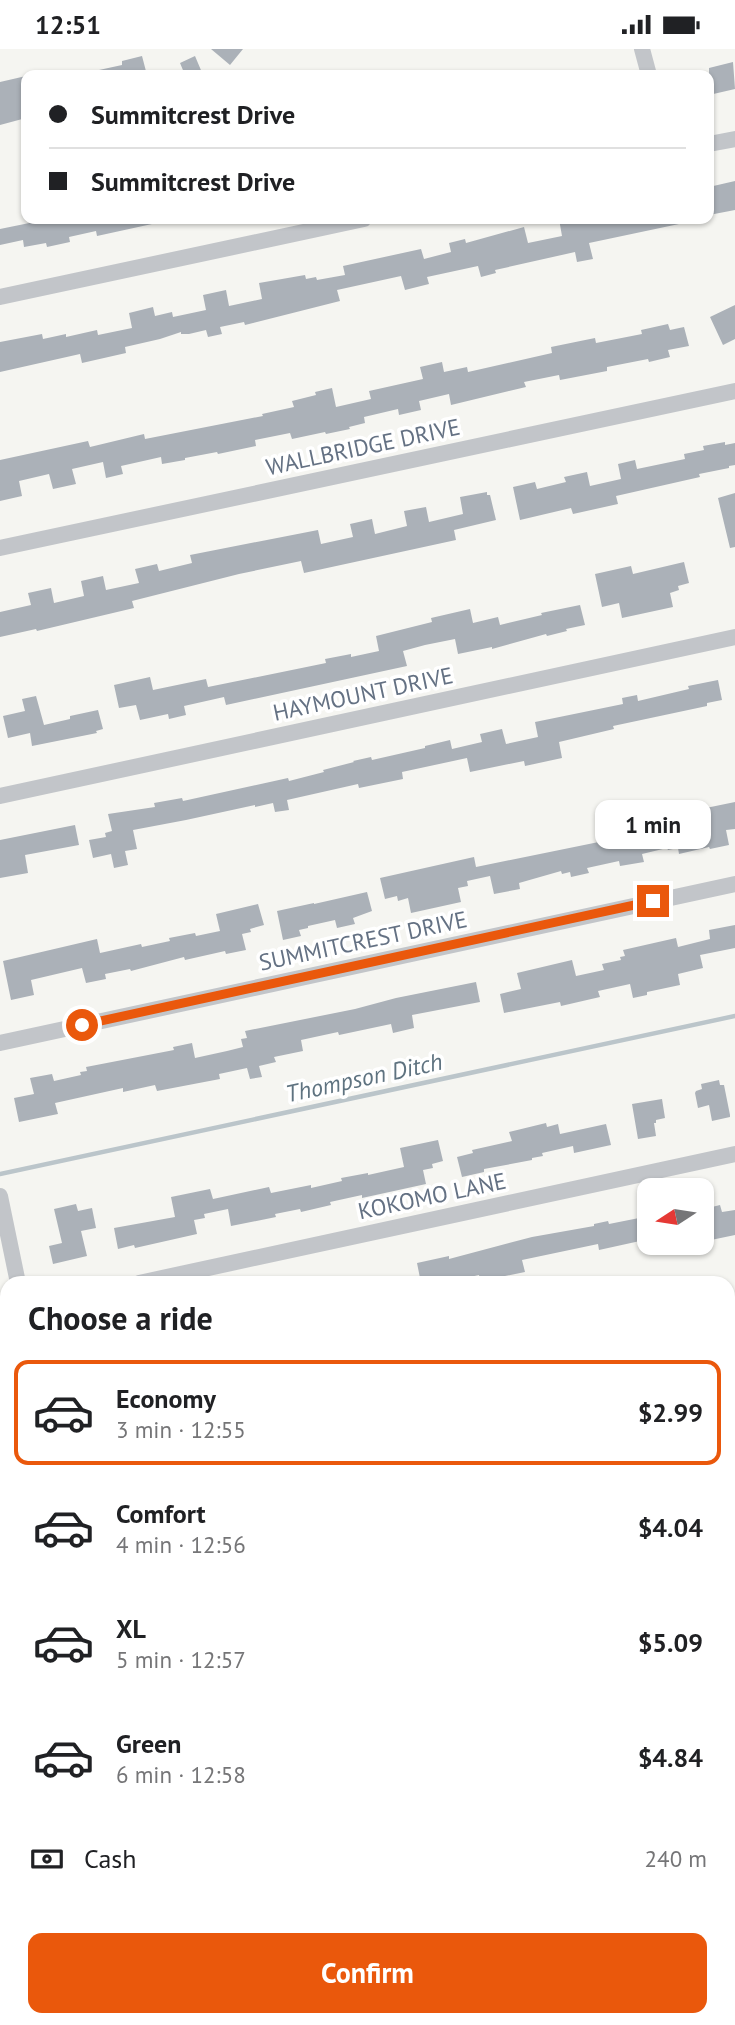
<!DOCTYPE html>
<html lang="en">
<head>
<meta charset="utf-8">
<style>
  body { margin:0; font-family:"PT Sans",sans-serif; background:#f2f2f2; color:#202124; height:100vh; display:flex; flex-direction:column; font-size:26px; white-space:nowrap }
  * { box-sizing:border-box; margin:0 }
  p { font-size:23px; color:#757577 }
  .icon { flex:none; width:38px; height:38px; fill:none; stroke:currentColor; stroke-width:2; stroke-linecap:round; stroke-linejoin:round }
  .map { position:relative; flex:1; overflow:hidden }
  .sheet { position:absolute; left:0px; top:1227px; width:735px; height:751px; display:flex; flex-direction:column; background:#fff; border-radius:21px 21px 0 0; box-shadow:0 2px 5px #0004 }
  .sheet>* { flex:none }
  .top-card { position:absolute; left:21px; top:21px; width:693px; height:154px; border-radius:14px; box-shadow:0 2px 5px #0004; display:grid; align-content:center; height:154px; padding:0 28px; background:#fff }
  .needle { width:46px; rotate:258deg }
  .fabs { position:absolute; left:637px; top:1129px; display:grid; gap:14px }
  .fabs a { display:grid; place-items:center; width:77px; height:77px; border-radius:14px; background:#fff; box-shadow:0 2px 5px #0004; font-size:35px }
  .end { position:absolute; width:32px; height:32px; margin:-16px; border:9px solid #ea580c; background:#fff; box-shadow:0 0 0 4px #fff }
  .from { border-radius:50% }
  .bubble { position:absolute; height:49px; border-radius:14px; background:#fff; box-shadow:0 2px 5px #0004; font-size:23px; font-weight:700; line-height:49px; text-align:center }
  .top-card b { display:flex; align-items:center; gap:24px; height:66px; font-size:26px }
  .top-card b+b { border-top:2px solid #e0e0e0 }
  .top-card i { width:18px; height:18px; background:#202124 }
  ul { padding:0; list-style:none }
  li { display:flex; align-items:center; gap:21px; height:105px; margin:0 14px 10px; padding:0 14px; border:4px solid transparent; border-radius:14px }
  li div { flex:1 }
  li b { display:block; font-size:26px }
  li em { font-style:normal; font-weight:700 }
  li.on { border-color:#ea580c }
  li>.icon { width:63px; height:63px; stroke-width:1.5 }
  h2 { padding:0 28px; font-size:32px; line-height:84px }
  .pay { display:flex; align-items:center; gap:18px; height:77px; padding:0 28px; font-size:26px }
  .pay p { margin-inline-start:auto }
  .cta { display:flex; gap:14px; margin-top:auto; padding:14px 28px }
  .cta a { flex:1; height:80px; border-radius:14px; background:#ea580c; color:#fff; font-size:28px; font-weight:700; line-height:80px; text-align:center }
  .status { display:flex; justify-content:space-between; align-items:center; height:49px; padding:0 35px; background:#fff; direction:ltr }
  .status svg { height:19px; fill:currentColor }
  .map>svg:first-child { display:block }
</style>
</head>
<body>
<div class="status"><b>12:51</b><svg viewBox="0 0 49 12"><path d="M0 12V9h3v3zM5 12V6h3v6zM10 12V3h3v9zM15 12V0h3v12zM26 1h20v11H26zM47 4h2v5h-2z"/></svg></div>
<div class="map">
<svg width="735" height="1976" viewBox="0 0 735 1976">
  <rect width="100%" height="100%" fill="#f5f5f1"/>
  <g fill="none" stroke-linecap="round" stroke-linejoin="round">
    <path stroke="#bbc5ca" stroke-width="4.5" d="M0 1125 735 967"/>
  </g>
  <path fill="#abb1b8" d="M211 0H243L230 16Z
    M142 7 147 26H100L99 21 122 16V12Z
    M195 7 203 26H185L180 14Z
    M733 13 735 40 709 46V19Z
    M26 27V69L0 76V33Z
    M735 132V161L709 166V138Z
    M44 170H152V175L97 187 96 182 69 188 70 193 47 198 46 194 24 198 23 191 0 196V180L44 171Z
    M559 170H584L585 175 611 170H678L679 175 589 194 593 210 577 213 575 203 495 221 496 224 481 228 478 217 427 228 429 235 405 241 401 227 337 241 340 252 245 276 244 273 220 278 222 285 208 288 206 281 189 285H181V283L160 290 125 298 126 304 82 314 80 305 0 323V293L42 285 43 290 66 285V288L97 281 98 286 132 279 129 264 153 258 155 267 172 263 173 268 206 261 203 246 226 241 229 257 262 250 259 234 305 226 306 230 316 228 317 231 345 226 343 217 421 200 424 210 451 203 449 194 465 190 466 194 524 178 528 194 562 187Z
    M735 256V290L723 296 710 268Z
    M668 275 670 281 684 278 689 297 668 301 670 308 649 313 648 310 607 318V322L560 331 559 326 524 333 526 338 451 356 449 345 419 352 421 361 399 366 398 360 364 368 365 374 349 378 350 380 326 385 325 383 292 390 290 384 255 391 256 397 218 405 217 403 185 409V411L162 415 161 408 121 417 123 425 106 429 103 413 72 420 76 435 53 440 49 425 19 432 22 447 0 452V411L88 392 90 398 144 385 145 390 263 367 262 365 294 358 292 352 316 346 315 343 332 339 336 358 371 350 369 342 423 330 420 318 442 313 444 323 467 318 468 323 552 304 551 298 595 289 596 294 642 285 641 281Z
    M725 393V396L735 394V416L729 417V419L699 425 700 428 616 447 618 455 573 465 571 459 520 471 513 438 535 433 537 440 566 433 564 428 587 423 590 437 621 430 618 415 635 411 637 420 685 410 684 405 704 401 703 397Z
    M487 443V446H490L496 471 454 481 456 491 304 524 301 512 239 525 132 552 134 559 37 582 36 580 0 588V563L31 556 28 544 51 539 54 554 84 547 81 532 103 527 106 541 139 534 135 520 157 515 159 522 192 514 190 506 318 481 321 495 353 488 350 475 372 470 375 485 407 477 404 462 426 458 429 473 463 465 460 448Z
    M735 444V498L730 499 718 449Z
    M684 513 689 534 678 537 679 541 670 544 673 558 622 569 619 554 602 558 595 525 631 517 633 525Z
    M580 556 585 576 566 580 567 582 547 587 546 585 492 600V598L458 605 455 590 425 596 403 602 407 617 226 656 224 648 184 657 186 666 169 670 168 665 140 671 136 656 119 659 114 636 150 628 153 641 206 630 208 638 326 614 325 610 351 605V608L379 602 376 587 432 573 431 569 470 560 473 574 498 568 500 576 542 566 541 564Z
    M718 631 722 651 707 654V657L613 677 614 680 559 693 562 709 525 717 524 712 470 723 467 709 402 723 403 730 359 739 358 735 287 751 289 761 275 763 273 754 255 758V756L186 771 133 781 137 800 125 802 128 816 114 819 111 805 93 809 89 791 106 788 105 784 112 782 108 765 155 758 154 754 182 749 183 752 288 729 289 732 324 723 323 721 354 713 353 712 371 708 372 711 425 699V697L450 691 452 700 482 693 480 685 502 680 506 695 538 688 535 673 623 655 622 649 637 646 638 652 689 640 688 637Z
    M36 647 44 676 70 670V667L98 661 103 680 96 682 97 684 32 697 30 684 8 689 3 667 25 662 22 650Z
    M735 753V780L726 781 729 796 710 800 709 798 679 805 678 799 668 801 667 799 642 805 644 813 620 817 619 812 587 819 589 824 571 828 570 823 562 825 561 822 519 834 520 840 494 845 490 827 467 832 468 837 458 839 461 853 411 864 408 849 398 852 397 847 385 850 380 829 474 808 476 818 638 785 703 769 701 760Z
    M75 776 79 796 25 806 28 824 0 829V791Z
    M367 843 372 862 353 869 355 875 337 879 335 871 308 877V879L299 881 301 887 283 891 277 862 314 854V855Z
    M258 855 264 876 250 880 251 883 242 885 246 901 226 905 225 902 185 911 184 908 131 922 130 920 105 925 106 930 86 934 82 919 31 931 34 946 11 951 3 912 97 890 100 904 141 895 142 898 170 892 169 889 195 884 196 887 220 882 216 865Z
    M735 876V899L700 906 703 919 678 925 680 936 647 943V946L633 949 630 935 598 942 600 948 561 957 560 953 504 964 500 945 521 940 517 924 572 911 576 927 604 921 602 915 621 911 620 908 625 907 623 901 676 889 678 898 710 890 709 881Z
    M476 933 480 953 412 966 414 979 393 984 391 975 339 986 338 983 301 991 303 1002 274 1008 276 1013 259 1017 262 1028 250 1030 247 1019 219 1025 220 1030 157 1042 155 1036 123 1043V1039L55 1054 58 1065 19 1073 14 1049 34 1045 30 1029 52 1025 54 1032 81 1026 80 1023 87 1022 86 1018 174 1001 173 998 192 994 195 1009 227 1002 243 998 241 990 247 989 245 982 355 960 396 949Z
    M719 1031 720 1036H724L730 1066V1068L712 1072 709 1056 698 1059 695 1044 696 1042 702 1040 701 1035Z
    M662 1050 665 1069 656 1071V1074H654L656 1087 638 1090 632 1055Z
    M546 1074 547 1078 558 1075 560 1085 606 1075 611 1096 574 1104 573 1097 542 1104 543 1107 532 1109V1111L484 1120V1123L462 1128 457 1108 473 1104 472 1101 512 1092 509 1083Z
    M438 1091 443 1112 432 1115 433 1119 423 1121 426 1135 362 1149V1146L330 1153 331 1156 301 1163 300 1160 275 1165 276 1168 231 1177 228 1160 204 1165 205 1169 194 1171 197 1185 135 1199 134 1196 118 1200 114 1179 175 1168 171 1148 210 1140 213 1150 269 1138 271 1144 311 1136V1139L342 1132 341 1129 368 1124V1126L404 1118 400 1099Z
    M76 1155 78 1162 92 1159 96 1179 81 1182 87 1207 53 1215 49 1197 62 1194 54 1160Z
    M720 1156 722 1163 735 1161V1186L711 1191 704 1160Z
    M649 1167V1190L599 1201 598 1195 522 1211 525 1223 480 1232 479 1226 443 1234H421L417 1214 449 1207V1210L532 1188 594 1177V1175L608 1172 609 1175Z"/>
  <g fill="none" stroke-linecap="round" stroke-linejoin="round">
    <path stroke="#c2c5c9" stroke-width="16" d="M642 0 649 26
      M709 95 735 90
      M0 248 364 170
      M0 499 735 342
      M0 747 735 588
      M0 994 735 835
      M0 1147 18 1234
      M139 1234 735 1105
      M0 1264 7 1262
      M728 1353 735 1351
      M0 1511 7 1509
      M728 1604 735 1603
      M728 1860 735 1858
      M192 1976 218 1970"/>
  </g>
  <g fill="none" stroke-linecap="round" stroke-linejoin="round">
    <path stroke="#ea580c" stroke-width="9" d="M82 976 653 852"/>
  </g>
  <g text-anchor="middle" stroke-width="7" stroke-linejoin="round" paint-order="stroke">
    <g font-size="23" fill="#647183" stroke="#fff">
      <text transform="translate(363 398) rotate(-12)" y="8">WALLBRIDGE DRIVE</text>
      <text transform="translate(363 645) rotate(-12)" y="8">HAYMOUNT DRIVE</text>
      <text transform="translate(363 892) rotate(-12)" y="8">SUMMITCREST DRIVE</text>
      <text transform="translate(432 1147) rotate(-12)" y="8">KOKOMO LANE</text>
    </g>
    <g font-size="24" font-style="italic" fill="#5f7380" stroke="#fff">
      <text transform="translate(364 1029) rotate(-12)" y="8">Thompson Ditch</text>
    </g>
  </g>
</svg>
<div class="fabs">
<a><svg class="needle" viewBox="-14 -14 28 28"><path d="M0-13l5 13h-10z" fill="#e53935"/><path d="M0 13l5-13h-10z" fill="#757577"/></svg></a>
</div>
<i class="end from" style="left:82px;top:976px"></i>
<i class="end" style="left:653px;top:852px"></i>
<div class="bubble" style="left:595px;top:751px;width:116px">1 min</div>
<div class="top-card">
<b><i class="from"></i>Summitcrest Drive</b>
<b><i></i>Summitcrest Drive</b>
</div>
<section class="sheet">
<h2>Choose a ride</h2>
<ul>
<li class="on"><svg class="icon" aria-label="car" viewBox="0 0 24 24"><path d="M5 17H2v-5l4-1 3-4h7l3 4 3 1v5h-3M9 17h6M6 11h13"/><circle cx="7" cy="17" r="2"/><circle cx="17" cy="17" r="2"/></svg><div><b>Economy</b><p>3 min · 12:55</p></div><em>$2.99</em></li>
<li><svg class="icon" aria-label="car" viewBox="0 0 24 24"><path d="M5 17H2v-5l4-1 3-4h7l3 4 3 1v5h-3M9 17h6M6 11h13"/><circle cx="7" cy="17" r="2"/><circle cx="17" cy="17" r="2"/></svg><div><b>Comfort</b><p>4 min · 12:56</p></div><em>$4.04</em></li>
<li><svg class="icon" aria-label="car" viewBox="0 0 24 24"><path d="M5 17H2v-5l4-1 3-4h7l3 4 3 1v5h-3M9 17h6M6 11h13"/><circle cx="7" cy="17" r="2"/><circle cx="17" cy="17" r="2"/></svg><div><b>XL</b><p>5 min · 12:57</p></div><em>$5.09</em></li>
<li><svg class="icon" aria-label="car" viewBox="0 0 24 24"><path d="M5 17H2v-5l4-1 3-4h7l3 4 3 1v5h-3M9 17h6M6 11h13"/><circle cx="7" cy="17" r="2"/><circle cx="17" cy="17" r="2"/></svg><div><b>Green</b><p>6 min · 12:58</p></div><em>$4.84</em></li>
</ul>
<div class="pay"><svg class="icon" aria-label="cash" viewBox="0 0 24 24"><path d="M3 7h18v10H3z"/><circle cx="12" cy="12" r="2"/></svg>Cash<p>240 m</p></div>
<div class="cta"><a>Confirm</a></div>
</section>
</div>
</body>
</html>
